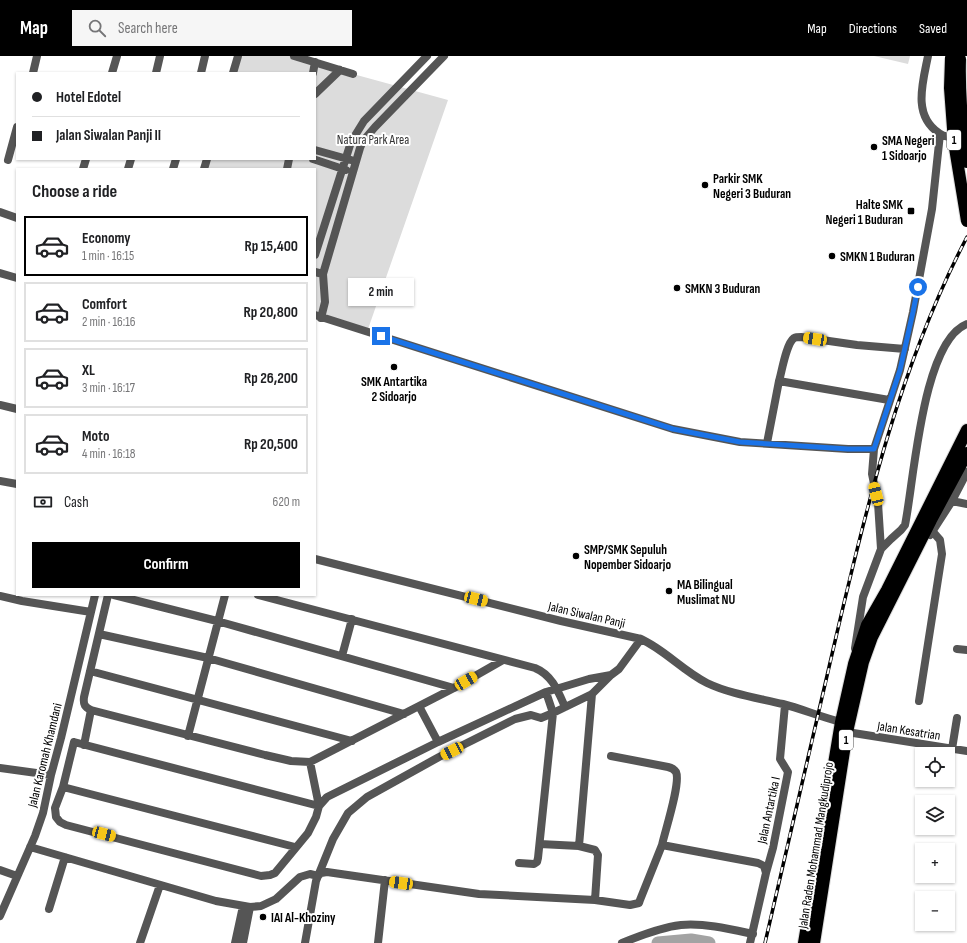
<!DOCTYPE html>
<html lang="en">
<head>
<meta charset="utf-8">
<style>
  body { margin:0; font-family:"Sofia Sans Condensed",sans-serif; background:#f6f6f6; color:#202124; height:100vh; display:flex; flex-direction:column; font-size:15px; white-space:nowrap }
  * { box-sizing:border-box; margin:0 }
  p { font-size:13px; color:#757577 }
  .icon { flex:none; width:22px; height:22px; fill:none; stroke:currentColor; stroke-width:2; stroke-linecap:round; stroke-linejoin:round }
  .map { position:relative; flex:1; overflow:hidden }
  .side { position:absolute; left:16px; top:112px; width:300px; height:428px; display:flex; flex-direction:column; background:#fff; border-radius:0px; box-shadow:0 1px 3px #0004 }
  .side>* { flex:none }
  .banner { position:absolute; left:16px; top:16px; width:300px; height:88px; border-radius:0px; box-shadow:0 1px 3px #0004; display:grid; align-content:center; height:88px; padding:0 16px; background:#fff }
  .controls { position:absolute; left:915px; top:691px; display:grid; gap:8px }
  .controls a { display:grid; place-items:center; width:40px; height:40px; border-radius:0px; background:#fff; box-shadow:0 1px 3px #0004; font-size:20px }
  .end { position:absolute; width:18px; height:18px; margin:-9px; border:5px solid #1a73e8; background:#fff; box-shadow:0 0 0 2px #fff }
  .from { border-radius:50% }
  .bubble { position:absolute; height:28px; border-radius:0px; background:#fff; box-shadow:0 1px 3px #0004; font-size:13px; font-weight:700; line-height:28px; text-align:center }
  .car { position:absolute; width:12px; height:24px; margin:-12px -6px; border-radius:5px; box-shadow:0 0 3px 1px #0007; background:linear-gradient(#f5c518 24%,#345 0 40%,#f5c518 0 76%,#345 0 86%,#f5c518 0) }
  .banner b { display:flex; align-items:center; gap:14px; height:38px; font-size:15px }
  .banner b+b { border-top:1px solid #e0e0e0 }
  .banner i { width:10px; height:10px; background:#202124 }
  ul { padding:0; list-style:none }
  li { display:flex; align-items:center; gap:12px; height:60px; margin:0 8px 6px; padding:0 8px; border:2px solid #e0e0e0; border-radius:0px }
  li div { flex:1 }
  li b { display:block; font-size:15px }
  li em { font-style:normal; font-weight:700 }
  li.selected { border-color:#000 }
  li>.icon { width:36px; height:36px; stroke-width:1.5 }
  h2 { padding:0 16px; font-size:18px; line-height:48px }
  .pay { display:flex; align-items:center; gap:10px; height:44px; padding:0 16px; font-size:15px }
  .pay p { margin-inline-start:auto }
  .action { display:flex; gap:8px; margin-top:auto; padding:8px 16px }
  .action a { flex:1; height:46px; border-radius:0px; background:#000; color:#fff; font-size:16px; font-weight:700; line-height:46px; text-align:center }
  header { display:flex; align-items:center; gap:24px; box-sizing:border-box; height:56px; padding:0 20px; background:#000; color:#fff }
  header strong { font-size:19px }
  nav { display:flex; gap:22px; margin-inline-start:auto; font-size:14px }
  .search { width:280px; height:36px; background:#f6f6f6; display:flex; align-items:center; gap:10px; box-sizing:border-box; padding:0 14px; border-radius:0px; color:#757577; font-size:15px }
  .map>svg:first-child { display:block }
</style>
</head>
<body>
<header>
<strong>Map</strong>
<div class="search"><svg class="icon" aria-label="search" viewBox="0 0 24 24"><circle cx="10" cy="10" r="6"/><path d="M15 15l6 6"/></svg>Search here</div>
<nav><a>Map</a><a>Directions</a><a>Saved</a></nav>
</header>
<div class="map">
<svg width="967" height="887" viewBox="0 0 967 887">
  <rect width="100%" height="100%" fill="#fff"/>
  <path fill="#dcdcdc" d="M238 0H294L353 18 448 44 367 276 315 259V113H204L207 103H315V17H233Z
    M874 0H910L908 8Z"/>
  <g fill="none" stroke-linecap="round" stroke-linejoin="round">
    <path stroke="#a3a3a3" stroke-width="13" d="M658 887 691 884 709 887"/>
    <defs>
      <path id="highway" d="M804 887 841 666 854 608 867 569 887 534 967 374
        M814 887 847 676 863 606 872 581 931 464 967 397"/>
    </defs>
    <use href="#highway" stroke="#dbdbdb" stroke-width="14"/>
    <path stroke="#555" stroke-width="8" d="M294 0 353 18
      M928 0C923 26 912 59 939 77 944 81 951 82 956 78
      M33 17 37 0
      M112 17 117 0
      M156 17 160 0
      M201 17 205 0
      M233 17 238 0
      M313 17 315 6
      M315 38 340 14
      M315 94 351 104
      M313 103 346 114
      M8 104 17 71
      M83 113 86 103
      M128 113 131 103
      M173 113 176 103
      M204 113 207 103
      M287 113 289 103
      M0 156 17 162
      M315 199 351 86 364 65 427 0
      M315 216 323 218
      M0 217 17 222
      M315 259 673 373 740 386 848 393H874
      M321 262 325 246 323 218 360 92 363 85 375 71 444 0
      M889 344 779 325C782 315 786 288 794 282 796 281 798 281 801 281L857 289 905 293
      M0 349 17 353
      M767 387 779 325
      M0 425 17 428
      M952 445 967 448
      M930 479 952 445 967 416
      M881 493 878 447 872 418 874 393 900 314 913 256 932 153 940 78
      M315 503 561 565 641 583C665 594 683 615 707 627 730 638 758 642 783 648 802 653 821 661 841 666
      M108 539 84 641C83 649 85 651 91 654L265 699 291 705 310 706 454 632 503 604
      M114 539 217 565 454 632
      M258 539 535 612C552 619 558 635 565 651
      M0 540 22 545 91 556
      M99 578 208 602 404 658
      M855 592 863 541 881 493 891 483 901 474 905 469C914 426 922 285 967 268
      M957 593 967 594
      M342 600 352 563
      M90 615 352 685
      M611 619 619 613 641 583
      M919 645 942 498 940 484 933 476
      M419 650 438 686
      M847 676 967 695
      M188 680 225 539
      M84 689 91 654
      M952 693 957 662
      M611 700 668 711C672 712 674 713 676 716 681 727 665 775 662 789
      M0 712 51 719
      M63 731 295 791
      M540 788 579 790 595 794 598 799 595 844
      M579 790 592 638
      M30 791 216 845 250 851 261 850 276 843 300 821 310 818 318 820 321 817 327 816 479 838 595 844 630 849 639 847 640 844 662 789 758 807 764 810 766 817 750 887
      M519 807 534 808 537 806 538 802 553 657 546 636
      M0 814 17 820
      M766 817 773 792 788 716 780 703 785 649
      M49 853 65 801
      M0 860 35 780 43 757 51 719 61 682 95 539
      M140 887 160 829
      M235 887 243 850
      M243 887 250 851
      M305 887 316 825 333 783 348 757 367 741 439 701 515 663 531 659 541 662 553 657 592 638 611 619 589 623 546 636 438 686 327 741 319 750 316 761 308 777 275 817 270 819 261 820 66 769 60 766 56 761 55 752 63 731 74 686 319 750 310 706
      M378 887 385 824
      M622 887C639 880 663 871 681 869 705 867 730 873 753 878"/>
    <use href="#highway" stroke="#000" stroke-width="12"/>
    <defs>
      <path id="rail" d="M765 887C788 785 813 683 836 581 868 444 901 307 967 181"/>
    </defs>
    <use href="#rail" stroke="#000" stroke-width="3.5"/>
    <use href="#rail" stroke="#fff" stroke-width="2" stroke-dasharray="6" stroke-linecap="butt"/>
    <defs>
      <path id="highway-bridge" d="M951 2 950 32 954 86 967 165
        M960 3C959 38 962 71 967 106"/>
    </defs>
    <use href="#highway-bridge" stroke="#dbdbdb" stroke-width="14" stroke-linecap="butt"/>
    <use href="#highway-bridge" stroke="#000" stroke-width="12"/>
  </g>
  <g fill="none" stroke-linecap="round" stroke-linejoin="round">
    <path stroke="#1a73e8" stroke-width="5" d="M381 280 673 373 740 386 848 393H874L900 314 913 256 918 231"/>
  </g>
  <g fill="#000" stroke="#fff" stroke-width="1.5">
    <circle cx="874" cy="91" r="4"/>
    <circle cx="705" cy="129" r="4"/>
    <rect x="907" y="151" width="8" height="8" rx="2"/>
    <circle cx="832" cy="200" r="4"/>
    <circle cx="677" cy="232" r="4"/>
    <circle cx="394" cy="311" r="4"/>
    <circle cx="576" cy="500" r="4"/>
    <circle cx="669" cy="535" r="4"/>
    <circle cx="263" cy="861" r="4"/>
  </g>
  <g text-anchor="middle" stroke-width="4" stroke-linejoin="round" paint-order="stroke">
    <g fill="#fff" stroke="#4c4c4c" stroke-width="1">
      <rect x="947" y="74" width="14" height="20" rx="3"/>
      <rect x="839" y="674" width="14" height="20" rx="3"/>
    </g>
    <g font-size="12" font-weight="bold" fill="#000">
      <text x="954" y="88">1</text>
      <text x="846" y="688">1</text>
    </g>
    <g font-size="13" fill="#333" stroke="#fff">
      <text x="373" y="88">Natura Park Area</text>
    </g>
    <g font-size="13" font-weight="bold" fill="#000" stroke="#fff" text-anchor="start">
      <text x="882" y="89">SMA Negeri<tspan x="882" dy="15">1 Sidoarjo</tspan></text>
      <text x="713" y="127">Parkir SMK<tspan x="713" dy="15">Negeri 3 Buduran</tspan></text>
      <text x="903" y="153" text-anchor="end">Halte SMK<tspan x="903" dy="15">Negeri 1 Buduran</tspan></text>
      <text x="840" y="205">SMKN 1 Buduran</text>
      <text x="685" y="237">SMKN 3 Buduran</text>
      <text x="394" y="330" text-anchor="middle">SMK Antartika<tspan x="394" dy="15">2 Sidoarjo</tspan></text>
      <text x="584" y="498">SMP/SMK Sepuluh<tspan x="584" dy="15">Nopember Sidoarjo</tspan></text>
      <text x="677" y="533">MA Bilingual<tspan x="677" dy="15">Muslimat NU</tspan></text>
      <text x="271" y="866">IAI Al-Khoziny</text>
    </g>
    <g font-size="13" fill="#000" stroke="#fff">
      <text transform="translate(587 558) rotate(13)" y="5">Jalan Siwalan Panji</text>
      <text transform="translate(909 674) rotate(9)" y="5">Jalan Kesatrian</text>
      <text transform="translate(44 699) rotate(-76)" y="5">Jalan Karomah Khamdani</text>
      <text transform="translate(768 754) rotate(-78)" y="5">Jalan Antartika I</text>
      <text transform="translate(815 789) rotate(-81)" y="5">Jalan Raden Mohammad Mangkudiprojo</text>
    </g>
  </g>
</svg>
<div class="controls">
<a><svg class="icon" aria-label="locate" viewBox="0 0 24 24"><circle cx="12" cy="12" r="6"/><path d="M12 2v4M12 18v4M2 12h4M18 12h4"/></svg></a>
<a><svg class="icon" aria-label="layers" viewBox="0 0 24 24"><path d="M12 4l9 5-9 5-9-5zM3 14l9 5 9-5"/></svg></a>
<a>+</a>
<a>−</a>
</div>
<i class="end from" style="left:918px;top:231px"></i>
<i class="end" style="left:381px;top:280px"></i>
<div class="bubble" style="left:348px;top:222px;width:66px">2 min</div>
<i class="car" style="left:815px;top:283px;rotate:279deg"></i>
<i class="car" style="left:876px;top:438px;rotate:346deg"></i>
<i class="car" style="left:476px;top:543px;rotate:104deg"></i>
<i class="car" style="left:466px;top:625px;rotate:60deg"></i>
<i class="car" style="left:452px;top:695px;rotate:243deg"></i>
<i class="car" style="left:104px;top:778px;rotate:105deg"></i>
<i class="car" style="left:401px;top:827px;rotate:278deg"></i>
<div class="banner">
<b><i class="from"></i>Hotel Edotel</b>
<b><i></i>Jalan Siwalan Panji II</b>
</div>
<section class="side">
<h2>Choose a ride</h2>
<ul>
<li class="selected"><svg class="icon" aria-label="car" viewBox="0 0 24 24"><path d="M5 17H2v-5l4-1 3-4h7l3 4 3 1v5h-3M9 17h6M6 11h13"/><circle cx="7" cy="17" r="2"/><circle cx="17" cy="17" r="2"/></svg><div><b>Economy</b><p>1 min · 16:15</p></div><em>Rp 15,400</em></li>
<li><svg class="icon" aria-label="car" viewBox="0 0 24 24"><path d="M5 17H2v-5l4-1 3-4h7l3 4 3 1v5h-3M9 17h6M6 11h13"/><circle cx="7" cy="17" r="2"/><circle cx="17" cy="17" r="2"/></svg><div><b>Comfort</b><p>2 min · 16:16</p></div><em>Rp 20,800</em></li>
<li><svg class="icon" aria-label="car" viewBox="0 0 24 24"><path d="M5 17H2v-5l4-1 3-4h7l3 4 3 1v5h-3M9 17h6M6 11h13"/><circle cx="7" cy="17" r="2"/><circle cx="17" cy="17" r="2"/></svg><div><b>XL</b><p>3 min · 16:17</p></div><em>Rp 26,200</em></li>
<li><svg class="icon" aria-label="car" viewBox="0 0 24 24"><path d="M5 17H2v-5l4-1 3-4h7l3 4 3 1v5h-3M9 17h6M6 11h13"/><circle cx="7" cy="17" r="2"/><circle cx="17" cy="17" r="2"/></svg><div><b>Moto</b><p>4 min · 16:18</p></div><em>Rp 20,500</em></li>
</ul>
<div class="pay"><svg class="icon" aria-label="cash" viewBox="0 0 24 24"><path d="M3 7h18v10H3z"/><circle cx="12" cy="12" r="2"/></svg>Cash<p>620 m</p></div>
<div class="action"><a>Confirm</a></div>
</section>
</div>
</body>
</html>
